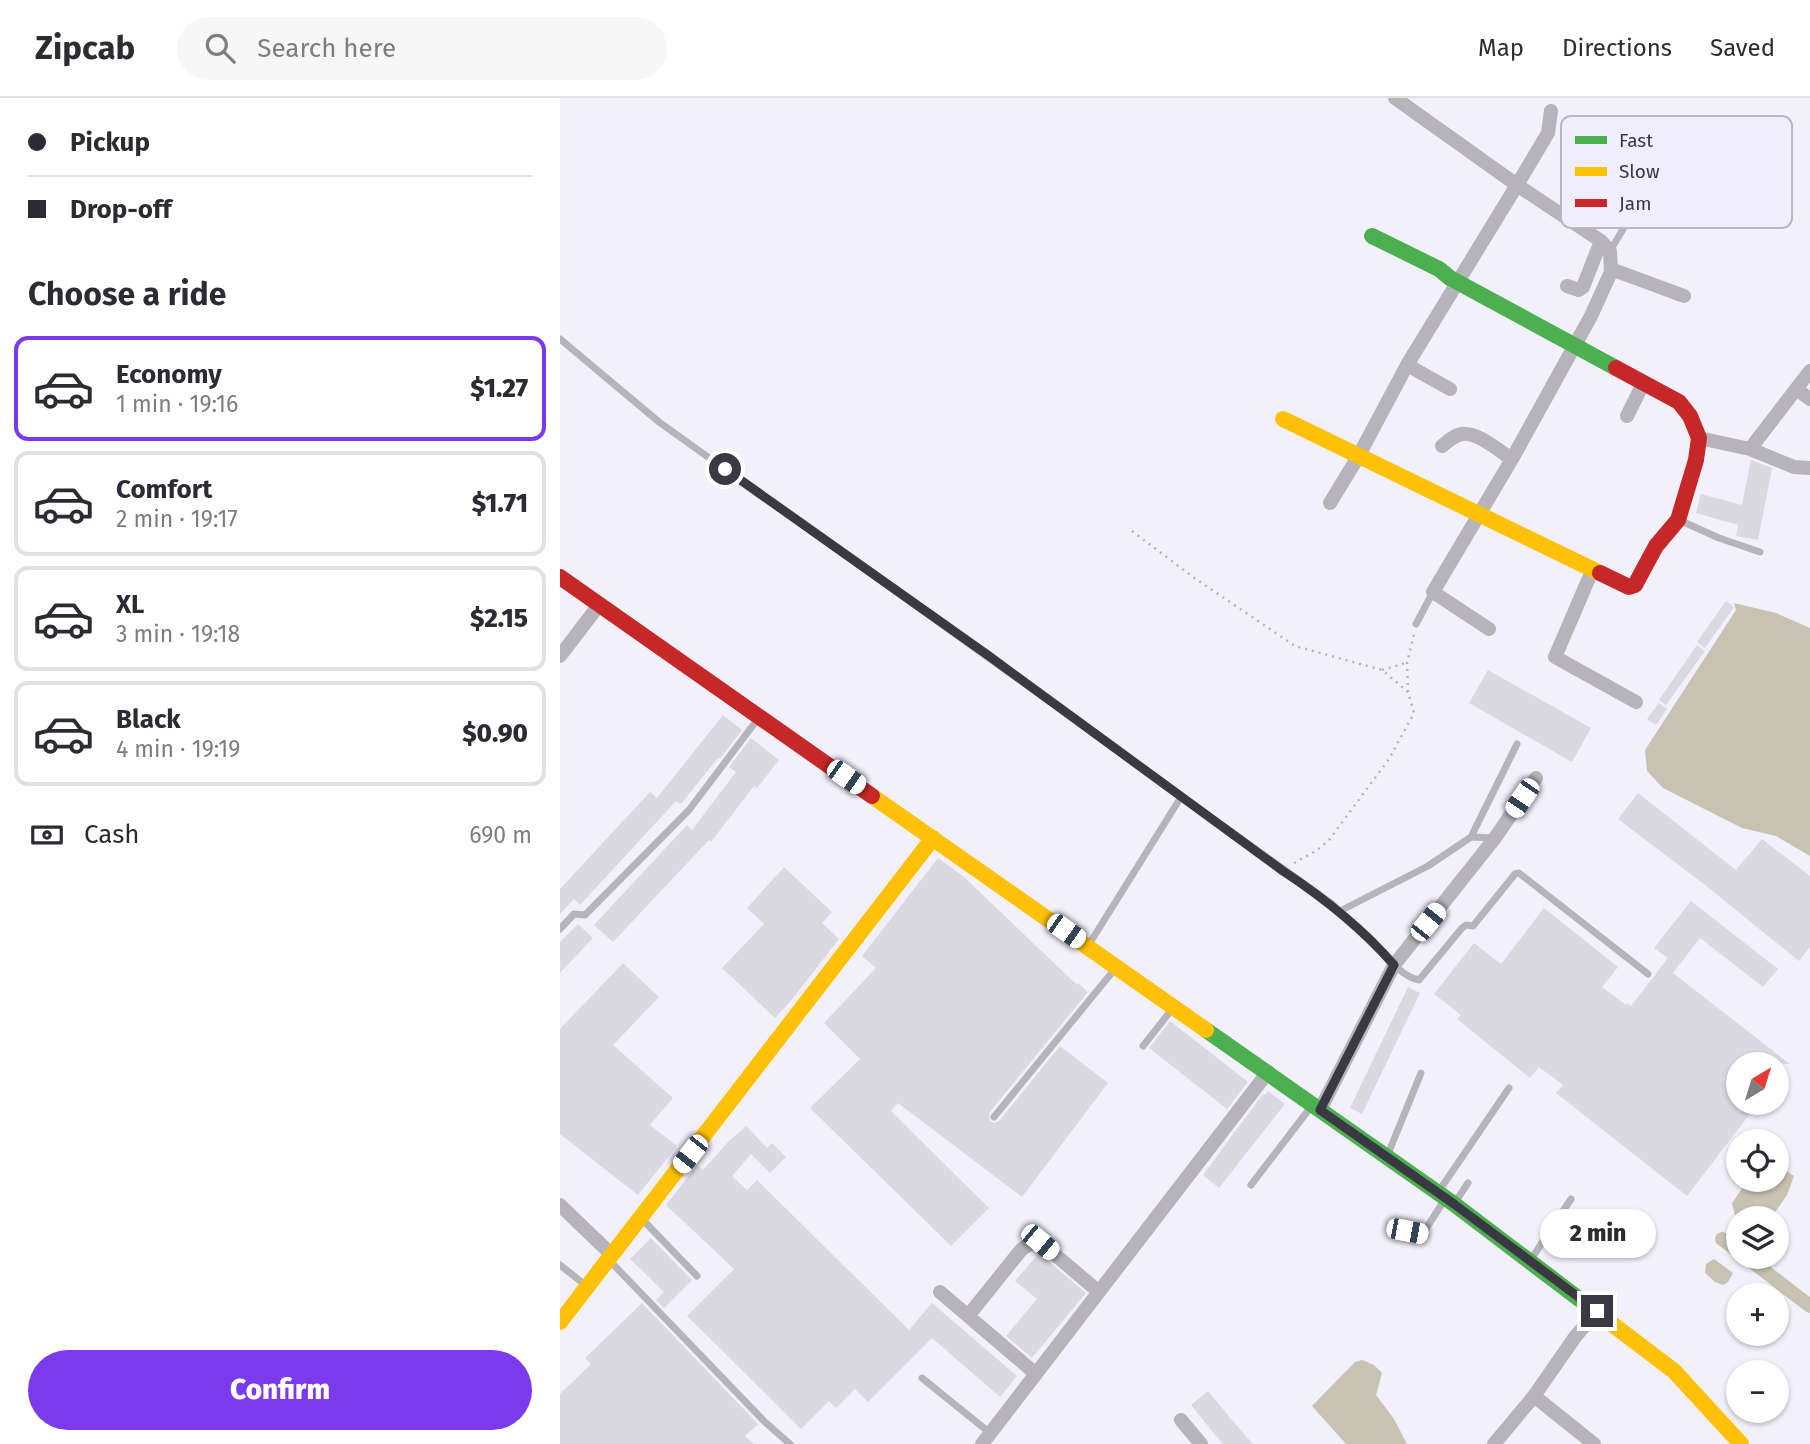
<!DOCTYPE html>
<html lang="en">
<head>
<meta charset="utf-8">
<style>
  body { margin:0; font-family:"Fira Sans",sans-serif; background:#f7f7f7; color:#2b2b33; height:100vh; display:flex; flex-direction:column; font-size:26px; white-space:nowrap }
  * { box-sizing:border-box; margin:0 }
  p { font-size:23px; color:#7c7c81 }
  .icon { flex:none; width:38px; height:38px; fill:none; stroke:currentColor; stroke-width:2; stroke-linecap:round; stroke-linejoin:round }
  .map { position:relative; flex:1; overflow:hidden }
  .side { display:flex; flex-direction:column; background:#fff; width:560px }
  .side>* { flex:none }
  .banner { display:grid; align-content:center; height:154px; padding:0 28px; background:#fff }
  .needle { width:46px; rotate:38deg }
  .controls { position:absolute; left:1166px; top:954px; display:grid; gap:14px }
  .controls a { display:grid; place-items:center; width:63px; height:63px; border-radius:50%; background:#fff; box-shadow:0 2px 5px #0004; font-size:35px }
  .end { position:absolute; width:32px; height:32px; margin:-16px; border:9px solid #3a3842; background:#fff; box-shadow:0 0 0 4px #fff }
  .from { border-radius:50% }
  .bubble { position:absolute; height:49px; border-radius:24px; background:#fff; box-shadow:0 2px 5px #0004; font-size:23px; font-weight:800; line-height:49px; text-align:center }
  .car { position:absolute; width:21px; height:42px; margin:-21px -10px; border-radius:9px; box-shadow:0 0 5px 2px #0007; background:linear-gradient(#fff 24%,#345 0 40%,#fff 0 76%,#345 0 86%,#fff 0) }
  .banner b { display:flex; align-items:center; gap:24px; height:66px; font-size:26px }
  .banner b+b { border-top:2px solid #e1e1e2 }
  .banner i { width:18px; height:18px; background:#2b2b33 }
  ul { padding:0; list-style:none }
  li { display:flex; align-items:center; gap:21px; height:105px; margin:0 14px 10px; padding:0 14px; border:4px solid #e1e1e2; border-radius:14px }
  li div { flex:1 }
  li b { display:block; font-size:26px }
  li em { font-style:normal; font-weight:800 }
  li.on { border-color:#7c3aed }
  li>.icon { width:63px; height:63px; stroke-width:1.5 }
  h2 { padding:0 28px; font-size:32px; line-height:84px }
  .pay { display:flex; align-items:center; gap:18px; height:77px; padding:0 28px; font-size:26px }
  .pay p { margin-inline-start:auto }
  .button { display:flex; gap:14px; margin-top:auto; padding:14px 28px }
  .button a { flex:1; height:80px; border-radius:42px; background:#7c3aed; color:#fff; font-size:28px; font-weight:800; line-height:80px; text-align:center }
  header { display:flex; align-items:center; gap:42px; box-sizing:border-box; height:98px; padding:0 35px; background:#fff; border-bottom:2px solid #e1e1e2 }
  header strong { font-size:33px }
  nav { display:flex; gap:38px; margin-inline-start:auto; font-size:24px }
  .search { width:490px; height:63px; background:#f7f7f7; display:flex; align-items:center; gap:18px; box-sizing:border-box; padding:0 24px; border-radius:38px; color:#7c7c81; font-size:26px }
  main { display:flex; flex:1; min-height:0 }
  .map>svg:first-child { display:block }
</style>
</head>
<body>
<header>
<strong>Zipcab</strong>
<div class="search"><svg class="icon" aria-label="search" viewBox="0 0 24 24"><circle cx="10" cy="10" r="6"/><path d="M15 15l6 6"/></svg>Search here</div>
<nav><a>Map</a><a>Directions</a><a>Saved</a></nav>
</header>
<main>
<section class="side">
<div class="banner">
<b><i class="from"></i>Pickup</b>
<b><i></i>Drop-off</b>
</div>
<h2>Choose a ride</h2>
<ul>
<li class="on"><svg class="icon" aria-label="car" viewBox="0 0 24 24"><path d="M5 17H2v-5l4-1 3-4h7l3 4 3 1v5h-3M9 17h6M6 11h13"/><circle cx="7" cy="17" r="2"/><circle cx="17" cy="17" r="2"/></svg><div><b>Economy</b><p>1 min · 19:16</p></div><em>$1.27</em></li>
<li><svg class="icon" aria-label="car" viewBox="0 0 24 24"><path d="M5 17H2v-5l4-1 3-4h7l3 4 3 1v5h-3M9 17h6M6 11h13"/><circle cx="7" cy="17" r="2"/><circle cx="17" cy="17" r="2"/></svg><div><b>Comfort</b><p>2 min · 19:17</p></div><em>$1.71</em></li>
<li><svg class="icon" aria-label="car" viewBox="0 0 24 24"><path d="M5 17H2v-5l4-1 3-4h7l3 4 3 1v5h-3M9 17h6M6 11h13"/><circle cx="7" cy="17" r="2"/><circle cx="17" cy="17" r="2"/></svg><div><b>XL</b><p>3 min · 19:18</p></div><em>$2.15</em></li>
<li><svg class="icon" aria-label="car" viewBox="0 0 24 24"><path d="M5 17H2v-5l4-1 3-4h7l3 4 3 1v5h-3M9 17h6M6 11h13"/><circle cx="7" cy="17" r="2"/><circle cx="17" cy="17" r="2"/></svg><div><b>Black</b><p>4 min · 19:19</p></div><em>$0.90</em></li>
</ul>
<div class="pay"><svg class="icon" aria-label="cash" viewBox="0 0 24 24"><path d="M3 7h18v10H3z"/><circle cx="12" cy="12" r="2"/></svg>Cash<p>690 m</p></div>
<div class="button"><a>Confirm</a></div>
</section>
<div class="map">
<svg width="1250" height="1346" viewBox="0 0 1250 1346">
  <rect width="100%" height="100%" fill="#f2f0fa"/>
  <path fill="#c8c2b2" d="M1174 505 1216 515 1250 530V758L1216 738 1182 730 1103 690 1087 673 1085 652 1176 512Z
    M1216 1066 1234 1078 1227 1097 1211 1120H1178L1177 1127 1172 1105 1188 1082H1216Z
    M1154 1161 1173 1175 1168 1184 1163 1187 1155 1184 1145 1175 1146 1166Z
    M802 1262 814 1267 822 1275 816 1297 834 1321 847 1346H786L752 1308 795 1264Z"/>
  <g fill="none" stroke-linecap="round" stroke-linejoin="round">
    <path stroke="#c8c2b2" stroke-width="14" d="M1162 1141 1178 1153
      M1185 1158 1250 1208"/>
  </g>
  <path fill="#dad8e1" d="M1191 362 1212 370 1198 442 1176 438 1178 427 1136 415 1141 396 1182 407Z
    M1166 503 1174 509 1145 550 1137 544Z
    M1137 547 1145 553 1106 607 1099 602Z
    M928 572 1031 630 1012 664 909 605Z
    M1099 605 1107 611 1096 627 1087 621Z
    M163 617 182 632 160 661 158 660 121 706 116 703 20 807 14 801 0 816V791L90 694 97 700Z
    M191 640 219 662 197 690 194 688 151 744 149 742 53 844 34 827 127 727 132 732 176 674 169 669Z
    M1078 695 1176 772 1202 741 1250 778V849L1239 863 1145 787 1058 721Z
    M378 760 404 779 517 887 518 885 528 894 429 1015 430 1023 434 1025 439 1023 500 948 548 985 462 1099 338 1005 331 1013 429 1110 391 1148 250 1010 300 961 264 925 316 870 302 858Z
    M224 769 272 814 262 825 279 841 230 904 215 920 162 870 204 826 187 810Z
    M1131 803 1218 871 1203 889 1140 840 1113 875 1230 966H1178V1004H1199L1127 1098 996 995 1003 987 979 969 970 980 897 921 901 917 874 896 914 845 941 866 984 810 1058 869 1042 889 1066 907 1067 905 1071 908 1108 860 1094 850Z
    M18 826 33 840 0 875V844Z
    M63 865 99 899 53 947 113 1000 90 1027 117 1048 78 1097 0 1036V931Z
    M848 889 860 895 802 1016 790 1010Z
    M610 923 688 984 667 1011 589 950Z
    M708 993 725 1006 659 1090 643 1077 703 996 705 997Z
    M186 1028 207 1050 212 1045 226 1059 210 1075 191 1056 172 1078 187 1092 197 1082 349 1232 372 1205 457 1278 440 1299 372 1240 308 1304 295 1291 276 1310 269 1303 241 1331 127 1218 174 1171 106 1107 137 1067 143 1072 168 1044Z
    M91 1140 132 1182 104 1210 96 1202 104 1194 70 1161Z
    M479 1155 526 1195 472 1260 446 1238 477 1201 455 1183Z
    M82 1205 198 1326 185 1338 194 1346H0V1296L31 1266 25 1260Z
    M648 1293 677 1328 693 1346H663L657 1339 631 1307Z"/>
  <g fill="none" stroke-linecap="round" stroke-linejoin="round">
    <path stroke="#b6b4ba" stroke-width="2.5" stroke-dasharray="2 5" stroke-linecap="butt" d="M572 433 633 479 735 548 822 572 848 594 854 615 829 661 769 742 756 753 734 765
      M822 572 846 565
      M848 594 847 565 854 536"/>
    <path stroke="#b6b4ba" stroke-width="7" d="M1050 153 1078 106
      M0 241 99 324 771 805C783 817 797 828 809 839 824 853 838 878 859 882L902 830 906 827 913 828 955 776 959 775 1088 876
      M1119 422 1159 440 1200 454
      M856 526 873 494
      M911 739 957 646
      M780 813 868 768 911 739 934 740
      M0 831 14 816 25 817 129 712 197 622
      M528 848 621 699
      M583 948 613 910
      M434 1019 554 872
      M828 1056 861 975
      M691 1087 750 1010
      M879 1093 949 990
      M896 1103 908 1085
      M81 1120 137 1178
      M831 1130 862 1137 885 1101
      M49 1162 204 1323 230 1346
      M970 1163 1011 1101
      M0 1167 24 1186
      M362 1280 430 1335"/>
    <path stroke="#b6b4ba" stroke-width="14" d="M1051 171 1124 198
      M1007 188 1019 192 1023 189 1041 143
      M847 267 890 291
      M1236 291 1250 301
      M1067 318 1084 284
      M1139 340 1190 351 1250 273
      M882 348C888 343 895 337 902 336 918 334 939 353 952 361
      M1190 351 1234 369 1250 370
      M770 405 798 359 847 267 957 87 835 0
      M1032 473 995 559 1076 604
      M929 531 873 494 952 361 1031 218 1051 174 1050 153 1041 143 957 87 988 35 991 13
      M0 558 39 507
      M760 1012 834 867 935 740 976 680
      M0 1107 52 1157
      M380 1194 476 1276
      M408 1218 461 1152 472 1144H480L539 1194
      M974 1298 1034 1346
      M621 1322 641 1346
      M422 1346 708 974
      M934 1346 974 1298 1015 1239 1037 1213"/>
    <path stroke="#4caf50" stroke-width="16" d="M812 138 879 171 890 180 1056 270
      M646 932 894 1106 1052 1226"/>
    <path stroke="#ffc107" stroke-width="16" d="M723 321 1040 475
      M312 698 646 932
      M0 1224 373 740
      M1052 1226 1114 1273 1181 1346"/>
    <path stroke="#c62828" stroke-width="16" d="M1040 475 1069 489 1075 487 1096 448 1118 422 1136 362 1139 340 1130 318 1119 304 1056 270
      M0 479 312 698"/>
  </g>
  <g fill="none" stroke-linecap="round" stroke-linejoin="round">
    <path stroke="#3a3842" stroke-width="9" d="M165 371 429 558 723 773C764 800 801 829 834 867L760 1012 894 1106 1037 1213"/>
  </g>
  <rect x="1001" y="18" width="231" height="112" rx="10" fill="#f0edfd" stroke="#b9b7c5" stroke-width="2"/>
  <rect x="1015" y="38" width="32" height="8" fill="#4caf50"/>
  <rect x="1015" y="69" width="32" height="9" fill="#ffc107"/>
  <rect x="1015" y="101" width="32" height="8" fill="#c62828"/>
  <g font-size="19" fill="#3a3842">
    <text x="1059" y="49">Fast</text>
    <text x="1059" y="80">Slow</text>
    <text x="1059" y="112">Jam</text>
  </g>
</svg>
<div class="controls">
<a><svg class="needle" viewBox="-14 -14 28 28"><path d="M0-13l5 13h-10z" fill="#e53935"/><path d="M0 13l5-13h-10z" fill="#7c7c81"/></svg></a>
<a><svg class="icon" aria-label="locate" viewBox="0 0 24 24"><circle cx="12" cy="12" r="6"/><path d="M12 2v4M12 18v4M2 12h4M18 12h4"/></svg></a>
<a><svg class="icon" aria-label="layers" viewBox="0 0 24 24"><path d="M12 4l9 5-9 5-9-5zM3 14l9 5 9-5"/></svg></a>
<a>+</a>
<a>−</a>
</div>
<i class="end from" style="left:165px;top:371px"></i>
<i class="end" style="left:1037px;top:1213px"></i>
<div class="bubble" style="left:980px;top:1111px;width:116px">2 min</div>
<i class="car" style="left:286px;top:679px;rotate:125deg"></i>
<i class="car" style="left:962px;top:700px;rotate:214deg"></i>
<i class="car" style="left:868px;top:824px;rotate:39deg"></i>
<i class="car" style="left:506px;top:833px;rotate:125deg"></i>
<i class="car" style="left:130px;top:1056px;rotate:218deg"></i>
<i class="car" style="left:847px;top:1133px;rotate:101deg"></i>
<i class="car" style="left:480px;top:1144px;rotate:130deg"></i>
</div>
</main>
</body>
</html>
